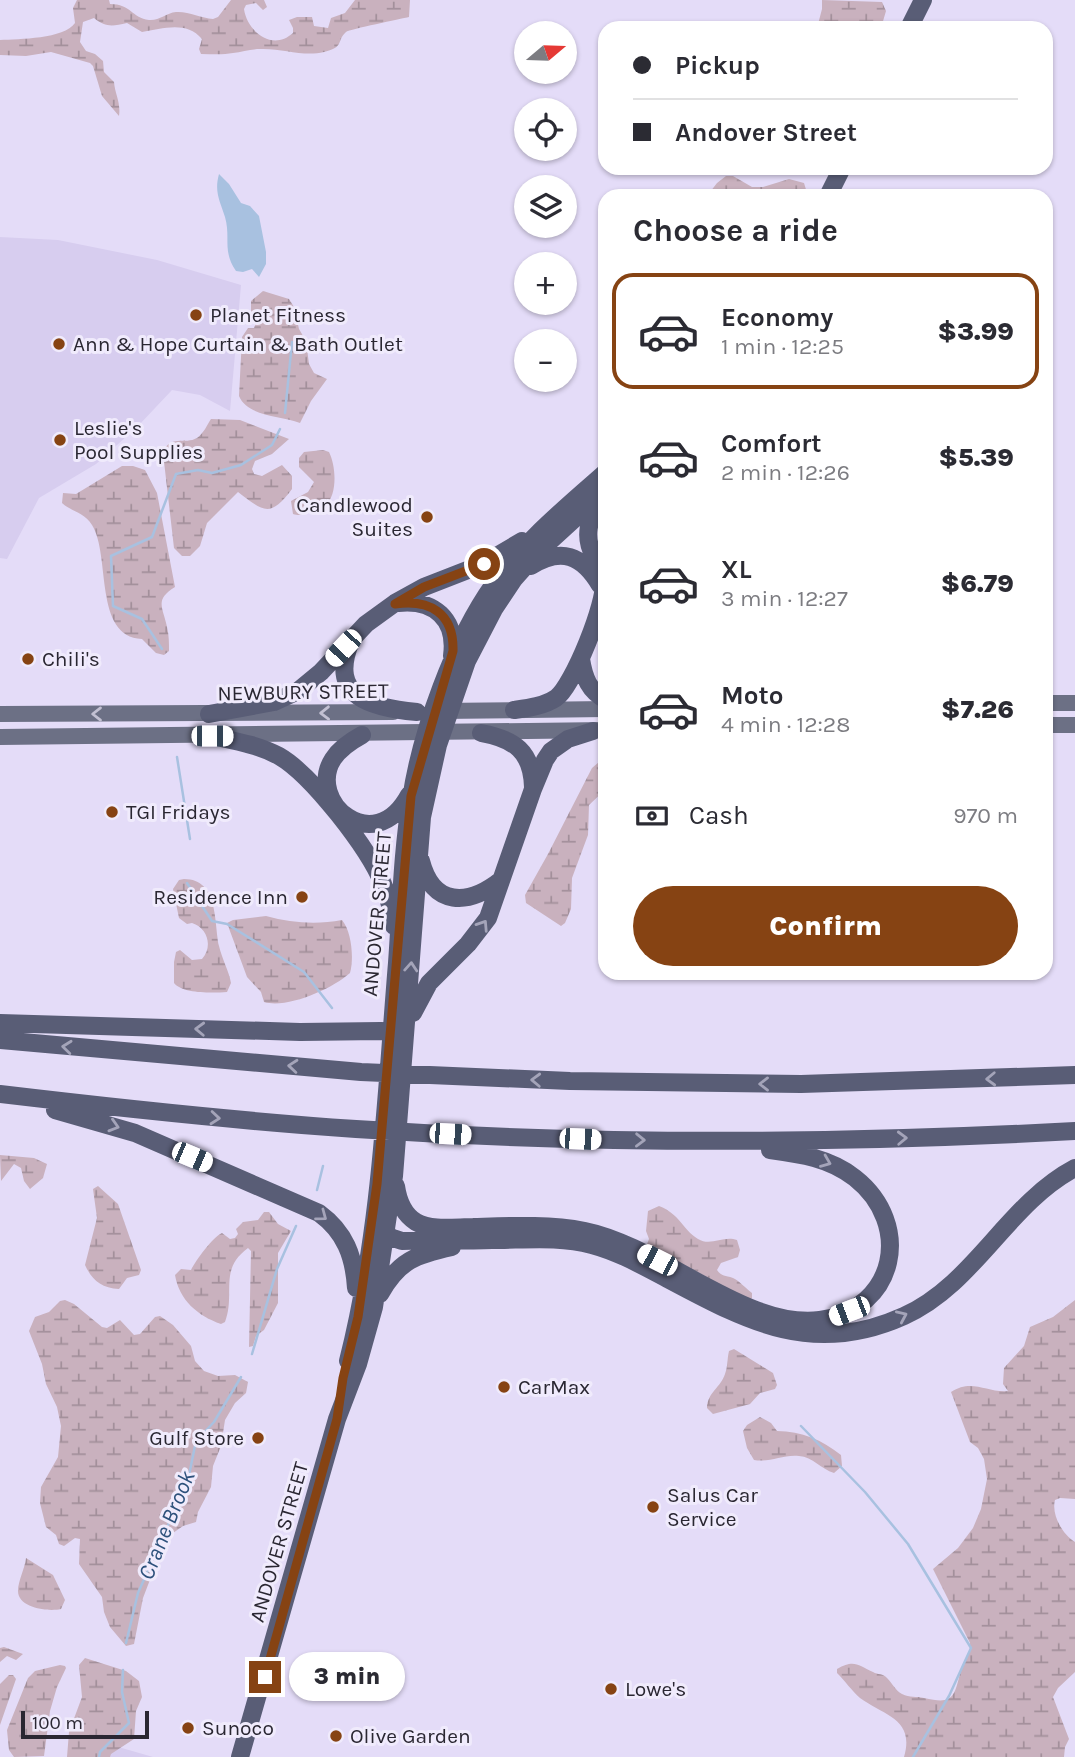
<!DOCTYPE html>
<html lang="en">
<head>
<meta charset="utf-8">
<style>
  body { margin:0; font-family:Karla,sans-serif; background:#f7f7f7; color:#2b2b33; height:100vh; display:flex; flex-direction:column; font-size:26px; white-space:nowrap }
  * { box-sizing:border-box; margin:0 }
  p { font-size:23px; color:#7c7c81 }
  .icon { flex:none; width:38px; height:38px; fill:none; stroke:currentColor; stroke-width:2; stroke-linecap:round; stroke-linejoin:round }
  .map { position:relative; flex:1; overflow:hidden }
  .panel { position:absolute; left:598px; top:189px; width:455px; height:791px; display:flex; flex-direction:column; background:#fff; border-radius:21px; box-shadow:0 2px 5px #0004 }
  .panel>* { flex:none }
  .banner { position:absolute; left:598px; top:21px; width:455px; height:154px; border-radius:21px; box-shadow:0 2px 5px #0004; display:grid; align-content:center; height:154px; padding:0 35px; background:#fff }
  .needle { width:46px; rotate:71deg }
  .tools { position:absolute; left:514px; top:21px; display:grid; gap:14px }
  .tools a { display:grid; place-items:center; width:63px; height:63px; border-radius:50%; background:#fff; box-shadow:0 2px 5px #0004; font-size:35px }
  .scale { position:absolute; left:21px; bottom:18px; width:128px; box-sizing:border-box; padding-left:7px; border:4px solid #2a2732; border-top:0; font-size:19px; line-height:24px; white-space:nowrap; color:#2a2732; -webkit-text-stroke:5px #f0ebfc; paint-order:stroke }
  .end { position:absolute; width:32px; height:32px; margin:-16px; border:9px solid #864313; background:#fff; box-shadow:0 0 0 4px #fff }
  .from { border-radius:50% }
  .bubble { position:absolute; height:49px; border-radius:24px; background:#fff; box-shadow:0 2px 5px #0004; font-size:23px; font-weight:800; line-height:49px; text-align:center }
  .car { position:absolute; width:21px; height:42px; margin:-21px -10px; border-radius:9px; box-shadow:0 0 5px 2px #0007; background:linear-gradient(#fff 24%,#345 0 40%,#fff 0 76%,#345 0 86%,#fff 0) }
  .banner b { display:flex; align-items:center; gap:24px; height:66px; font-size:26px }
  .banner b+b { border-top:2px solid #e1e1e2 }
  .banner i { width:18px; height:18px; background:#2b2b33 }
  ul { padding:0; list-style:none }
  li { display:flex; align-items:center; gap:21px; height:116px; margin:0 14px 10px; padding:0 21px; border:4px solid transparent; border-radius:21px }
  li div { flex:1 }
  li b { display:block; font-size:26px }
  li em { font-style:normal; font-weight:800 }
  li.on { border-color:#864313 }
  li>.icon { width:63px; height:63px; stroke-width:1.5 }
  h2 { padding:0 35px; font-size:32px; line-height:84px }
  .pay { display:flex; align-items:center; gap:18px; height:77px; padding:0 35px; font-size:26px }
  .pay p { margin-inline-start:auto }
  .action { display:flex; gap:14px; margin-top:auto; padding:14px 35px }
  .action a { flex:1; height:80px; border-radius:42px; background:#864313; color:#fff; font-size:28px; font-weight:800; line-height:80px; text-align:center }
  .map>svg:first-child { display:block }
</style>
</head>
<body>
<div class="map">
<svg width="1075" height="1757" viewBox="0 0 1075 1757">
  <defs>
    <pattern id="wetland-marsh" width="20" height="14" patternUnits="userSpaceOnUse" patternTransform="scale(1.75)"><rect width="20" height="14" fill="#c9b1be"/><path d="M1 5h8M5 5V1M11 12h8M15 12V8" fill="none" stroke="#a3909b"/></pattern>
  </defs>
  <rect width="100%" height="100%" fill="#e4dcf8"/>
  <path fill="#d7cdef" d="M0 237 58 240 157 260 241 285 230 411 200 395 172 390 138 426 96 464 39 498 7 559 0 558Z
    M108 1744 153 1757H99Z"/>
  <path fill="url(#wetland-marsh)" d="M77 0H109L110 4C131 4 132 18 149 20 159 21 166 13 176 12 188 11 201 18 213 19L218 17 231 0H264L267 7 263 10 256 3 246 5 244 9C247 31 272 52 293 33V28L289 20 297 17H312L314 26 328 28 331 18 345 13 355 0H410L409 17C401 19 350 29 346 32 336 41 345 47 324 52 303 57 282 48 260 49 251 49 242 52 233 53 223 55 212 54 201 54L199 49 202 39C186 20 162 29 142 32L127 23C113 26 106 28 94 18L83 22 80 42 86 51 95 54 103 61 104 72 114 82C115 94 121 103 119 116L102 96 93 66 90 63 51 52 26 56 0 55V40C19 39 64 39 75 23L73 8Z
    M822 0 882 2 886 11 881 28H817L822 9Z
    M726 176H733L752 187H763L789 179 804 183 808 196H707L717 183Z
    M263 291 289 299 294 307 299 329 306 341 309 364 314 373 327 379 311 401 300 423C280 415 248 417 239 396L242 337 248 328H254L256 323 251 311V301Z
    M211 419 240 420 289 439 272 454 255 461 252 469 254 474 262 476 282 465 292 476V489C270 519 263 511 238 492L207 523 200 546 190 556H182L174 548 163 453C169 434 185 445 197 438 204 433 207 425 211 419Z
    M323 450 329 452C336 466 338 495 325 506 321 509 314 510 309 512 302 515 300 516 293 514L291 501 308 492 314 482 299 467V458L304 452Z
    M122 466H133L145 470 157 493 175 587C154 600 163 607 167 627 169 635 169 643 169 651L164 655 156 653 142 639C93 637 111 555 92 525 84 512 72 512 62 503L63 493 76 494Z
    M605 761V790L589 805 588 835 572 878 571 909 565 923 561 926 526 903 525 895 548 854 592 768 599 762Z
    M184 879C219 879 214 923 219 946 222 959 229 971 231 983L227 992C213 993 183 994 174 983V962L176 952 180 950 192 960 202 959C213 947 208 928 192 923L187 924 179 918 173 889 179 880Z
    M266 916C292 923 316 925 342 920 352 932 354 959 350 973 332 989 287 1009 264 1002L261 992 247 977 227 923 233 920Z
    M0 1155 34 1158 47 1164 43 1178 30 1189 24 1181 21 1168 14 1164 1 1181Z
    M98 1186 118 1204 141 1270 139 1275 127 1278 119 1289C101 1288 92 1280 85 1265L97 1218 93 1189Z
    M659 1206C680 1214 682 1229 698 1239 711 1247 723 1235 737 1240L740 1250 738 1257 721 1263 717 1270C722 1277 725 1275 733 1278 741 1282 745 1288 752 1293V1298L750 1300 731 1293 705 1276 646 1247 649 1239 646 1231 648 1211Z
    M264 1212H269L278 1224 291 1231 278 1253V1303L264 1330 256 1336 253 1346 249 1347 251 1251 248 1248C218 1270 236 1293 225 1322L221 1324C198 1316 179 1300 175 1275L181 1269 191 1270C196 1260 213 1237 222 1233L230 1239 235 1238 238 1234 236 1229 243 1222 258 1220Z
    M65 1300 74 1304 102 1327 107 1328 120 1320 134 1335 140 1334 155 1317 160 1316 173 1325 191 1346 195 1361 204 1371 218 1376 235 1375 248 1382 246 1393 235 1403 225 1420 221 1446 213 1466 211 1487 198 1512 196 1522 183 1526 173 1533 167 1543 164 1556 156 1564 143 1598 134 1644 126 1646 110 1627 104 1612 102 1597 79 1564 80 1539 75 1538 64 1546 59 1544 56 1535 46 1527 40 1503 41 1487 58 1457 61 1426 57 1407 46 1384 42 1364 29 1331 35 1317 49 1312 60 1301Z
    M1075 1300V1499L1060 1498 1055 1500C1051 1515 1063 1535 1075 1542V1672L1058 1688 1053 1697 1069 1739 1065 1747 1064 1757H904C915 1719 885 1716 860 1698 852 1691 845 1681 837 1673V1669C854 1659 858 1665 873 1672 878 1675 883 1673 887 1678 893 1684 895 1690 902 1694 910 1698 916 1696 924 1698 951 1704 954 1700 960 1673 963 1661 971 1657 970 1643L933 1569 958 1548 973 1528 981 1509 987 1479 984 1459 978 1448 970 1442 951 1392C972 1378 987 1393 1008 1391L1003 1384 1004 1368 1024 1346 1030 1327 1053 1317Z
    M734 1349 773 1373 777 1385 775 1389 760 1393 750 1404 713 1414 707 1408C707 1393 721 1387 725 1374 728 1366 727 1359 729 1351Z
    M760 1417 771 1423 777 1431C802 1431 822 1440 841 1455L842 1466 834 1473C821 1469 813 1457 799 1456 784 1454 769 1463 754 1460L747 1448 743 1431 747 1425Z
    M26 1558 53 1575 65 1600 61 1609C48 1612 18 1608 18 1591 18 1581 25 1568 26 1558Z
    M4 1647 23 1654 16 1660 7 1656 0 1662V1648Z
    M85 1658 126 1671 139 1681 142 1697 136 1711 134 1739 111 1754 110 1757H67L69 1732 82 1697 79 1665Z
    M60 1665 65 1666 66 1668 57 1687 50 1711 44 1756 14 1757 9 1750 7 1730 28 1678 35 1671Z
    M9 1675H13L16 1679 0 1725V1684Z"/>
  <path fill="#a8c1e0" d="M219 174 229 184 241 203 250 206 259 216 266 252V264L259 277 252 269 243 272 236 271C222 251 231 238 225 217 220 201 214 192 219 174Z"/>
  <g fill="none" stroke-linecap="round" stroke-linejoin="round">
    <path stroke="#a8c1e0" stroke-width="2.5" d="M285 413 292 342
      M162 649 142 619 113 606 111 556 152 537 176 474 198 470 212 473 241 465 272 445 280 429
      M177 757 190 839
      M187 883 212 921 227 924 304 972 332 1008
      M317 1190 323 1166
      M252 1354 277 1269 296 1226
      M801 1426 865 1492 908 1544 971 1648 949 1696 913 1757
      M126 1643 138 1593 188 1480 196 1441 214 1422 241 1377
      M99 1757 100 1752 129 1723 122 1692 123 1670"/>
    <path stroke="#6c7085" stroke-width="16" d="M1046 703H1075
      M440 711 606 709
      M0 714 393 712
      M1046 725H1075
      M0 737 606 730"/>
    <path stroke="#595d76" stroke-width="18" d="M909 28 923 0
      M828 196 842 168
      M531 566C561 547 582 555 600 585
      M398 603C434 599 457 619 452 656
      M351 641C327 698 373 708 417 712
      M581 659C584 678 589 691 606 700
      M514 710C528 708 544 706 556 698 573 686 607 601 604 580 603 571 598 564 594 556 583 536 589 519 600 501
      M209 714 274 702 298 691 321 672 366 624 395 603 424 587 483 564 522 541
      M481 733C514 739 532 751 533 787
      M362 735C351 741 340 748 333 759 306 801 374 860 409 795
      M212 736C235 741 259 745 279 756 312 775 369 849 383 884 389 898 392 912 394 926
      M421 861C433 907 468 906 501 880
      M413 1013 429 983 468 944 488 918 533 789 545 760 551 751 568 739 593 731
      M0 1023 300 1032 381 1031 390 1032 397 1042
      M0 1040 361 1072 570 1081 801 1084 1075 1075
      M0 1094C118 1108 237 1121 356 1129 595 1145 836 1144 1075 1131
      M55 1110 135 1133 319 1213C345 1232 354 1256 356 1288
      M396 1186C398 1200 403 1214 416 1222 431 1231 456 1227 473 1227 510 1226 548 1224 585 1231 660 1246 746 1330 820 1320 897 1309 913 1224 855 1178 830 1158 800 1154 770 1150
      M381 1224 390 1237 402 1241C432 1240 462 1241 492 1240 525 1240 559 1236 592 1245 618 1252 641 1265 664 1277 745 1320 811 1358 904 1316 975 1284 1007 1204 1075 1168
      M380 1294C399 1260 416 1255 452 1247
      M348 1361C381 1231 386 1095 397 963 401 908 402 853 411 799 421 732 454 640 494 584 525 541 566 507 606 472
      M240 1757 337 1419 358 1364 374 1307 394 1176 422 817 438 745 467 661 494 609 514 579 538 552 606 490"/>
  </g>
  <defs><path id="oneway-chevron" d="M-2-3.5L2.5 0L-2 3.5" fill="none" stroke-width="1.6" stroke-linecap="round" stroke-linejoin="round" transform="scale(1.75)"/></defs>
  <g stroke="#c2c0d2">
    <use href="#oneway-chevron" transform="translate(325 713) rotate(179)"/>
    <use href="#oneway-chevron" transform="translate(97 714) rotate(-180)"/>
  </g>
  <g stroke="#a4a4b9">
    <use href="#oneway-chevron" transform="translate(483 925) rotate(-57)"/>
    <use href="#oneway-chevron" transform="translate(411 967) rotate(-86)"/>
    <use href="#oneway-chevron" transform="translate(200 1029) rotate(-178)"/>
    <use href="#oneway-chevron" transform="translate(67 1047) rotate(-174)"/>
    <use href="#oneway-chevron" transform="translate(293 1066) rotate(-175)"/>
    <use href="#oneway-chevron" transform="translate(991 1079) rotate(178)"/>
    <use href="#oneway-chevron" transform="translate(536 1080) rotate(-178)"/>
    <use href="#oneway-chevron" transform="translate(764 1084) rotate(-180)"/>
    <use href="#oneway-chevron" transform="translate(215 1118) rotate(5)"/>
    <use href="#oneway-chevron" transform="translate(114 1126) rotate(17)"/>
    <use href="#oneway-chevron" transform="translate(902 1138) rotate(-2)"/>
    <use href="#oneway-chevron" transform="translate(640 1140) rotate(1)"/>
    <use href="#oneway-chevron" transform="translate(826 1162) rotate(22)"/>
    <use href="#oneway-chevron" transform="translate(322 1216) rotate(37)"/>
    <use href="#oneway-chevron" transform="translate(902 1316) rotate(-24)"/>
  </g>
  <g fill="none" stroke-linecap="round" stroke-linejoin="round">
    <path stroke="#864313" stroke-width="9" d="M265 1677 337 1419 343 1378 358 1317 377 1184 411 796 453 651C454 613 430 599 395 604L424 587 484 564"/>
  </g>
  <g fill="#864313" stroke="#f0ebfc" stroke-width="2.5">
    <circle cx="196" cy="315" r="7"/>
    <circle cx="59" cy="344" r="7"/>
    <circle cx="60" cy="440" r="7"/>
    <circle cx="427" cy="517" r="7"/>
    <circle cx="28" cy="659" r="7"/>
    <circle cx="112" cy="812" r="7"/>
    <circle cx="302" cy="897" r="7"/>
    <circle cx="504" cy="1387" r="7"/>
    <circle cx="258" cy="1438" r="7"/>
    <circle cx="653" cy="1507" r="7"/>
    <circle cx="611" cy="1689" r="7"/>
    <circle cx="188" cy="1728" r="7"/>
    <circle cx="336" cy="1736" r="7"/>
  </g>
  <g text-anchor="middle" stroke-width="6" stroke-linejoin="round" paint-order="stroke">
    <g font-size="21" fill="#2a2732" stroke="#f0ebfc" text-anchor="start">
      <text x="210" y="322">Planet Fitness</text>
      <text x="73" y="351">Ann &amp; Hope Curtain &amp; Bath Outlet</text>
      <text x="74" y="435">Leslie's<tspan x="74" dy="24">Pool Supplies</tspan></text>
      <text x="413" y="512" text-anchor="end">Candlewood<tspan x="413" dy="24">Suites</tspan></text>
      <text x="42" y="666">Chili's</text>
      <text x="126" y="819">TGI Fridays</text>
      <text x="288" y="904" text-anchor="end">Residence Inn</text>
      <text x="518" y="1394">CarMax</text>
      <text x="244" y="1445" text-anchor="end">Gulf Store</text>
      <text x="667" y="1502">Salus Car<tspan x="667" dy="24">Service</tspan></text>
      <text x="625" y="1696">Lowe's</text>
      <text x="202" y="1735">Sunoco</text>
      <text x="350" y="1743">Olive Garden</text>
    </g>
    <g font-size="21" fill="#2a2732" stroke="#f0ebfc">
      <text transform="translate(303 692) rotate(-1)" y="7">NEWBURY STREET</text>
      <text transform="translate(377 914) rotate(-85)" y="7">ANDOVER STREET</text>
      <text transform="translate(279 1542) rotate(-74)" y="7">ANDOVER STREET</text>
    </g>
    <g font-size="23" font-style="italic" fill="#2d517b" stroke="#f0ebfc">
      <text transform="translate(166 1525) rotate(-68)" y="8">Crane Brook</text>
    </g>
  </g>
</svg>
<div class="tools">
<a><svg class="needle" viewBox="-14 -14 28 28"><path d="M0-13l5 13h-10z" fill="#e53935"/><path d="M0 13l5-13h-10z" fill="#7c7c81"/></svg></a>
<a><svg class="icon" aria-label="locate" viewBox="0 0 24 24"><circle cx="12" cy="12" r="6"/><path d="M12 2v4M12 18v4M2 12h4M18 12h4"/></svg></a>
<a><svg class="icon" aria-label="layers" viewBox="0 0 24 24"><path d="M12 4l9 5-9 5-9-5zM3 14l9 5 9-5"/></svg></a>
<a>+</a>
<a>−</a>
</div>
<div class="scale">100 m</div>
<i class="end from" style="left:484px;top:564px"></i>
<i class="end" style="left:265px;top:1677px"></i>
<div class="bubble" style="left:289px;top:1652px;width:116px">3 min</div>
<i class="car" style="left:343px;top:648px;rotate:223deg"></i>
<i class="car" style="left:212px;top:736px;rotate:90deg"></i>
<i class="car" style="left:450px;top:1134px;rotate:93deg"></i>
<i class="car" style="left:580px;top:1139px;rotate:92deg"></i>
<i class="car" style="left:192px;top:1157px;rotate:113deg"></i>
<i class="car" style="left:657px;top:1260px;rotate:297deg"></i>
<i class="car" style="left:849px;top:1311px;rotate:249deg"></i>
<div class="banner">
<b><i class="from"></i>Pickup</b>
<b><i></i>Andover Street</b>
</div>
<section class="panel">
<h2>Choose a ride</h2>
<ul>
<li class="on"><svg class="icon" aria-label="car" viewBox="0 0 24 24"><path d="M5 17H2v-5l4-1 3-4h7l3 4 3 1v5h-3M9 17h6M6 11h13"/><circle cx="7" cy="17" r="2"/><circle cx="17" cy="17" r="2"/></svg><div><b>Economy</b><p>1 min · 12:25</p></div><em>$3.99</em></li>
<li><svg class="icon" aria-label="car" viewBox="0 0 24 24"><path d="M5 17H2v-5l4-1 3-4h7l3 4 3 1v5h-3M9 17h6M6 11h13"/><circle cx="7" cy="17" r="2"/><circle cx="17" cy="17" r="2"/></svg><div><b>Comfort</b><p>2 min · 12:26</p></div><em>$5.39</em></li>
<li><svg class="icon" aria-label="car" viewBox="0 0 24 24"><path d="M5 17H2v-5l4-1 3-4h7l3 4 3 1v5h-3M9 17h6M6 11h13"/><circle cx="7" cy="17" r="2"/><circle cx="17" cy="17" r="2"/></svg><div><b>XL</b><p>3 min · 12:27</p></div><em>$6.79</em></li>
<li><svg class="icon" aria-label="car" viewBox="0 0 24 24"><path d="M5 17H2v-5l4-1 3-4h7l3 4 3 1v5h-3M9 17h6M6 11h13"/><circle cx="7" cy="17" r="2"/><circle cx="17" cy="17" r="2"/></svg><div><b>Moto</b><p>4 min · 12:28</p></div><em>$7.26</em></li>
</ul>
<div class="pay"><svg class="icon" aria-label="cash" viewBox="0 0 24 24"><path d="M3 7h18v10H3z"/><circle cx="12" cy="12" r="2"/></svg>Cash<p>970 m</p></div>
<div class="action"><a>Confirm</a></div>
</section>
</div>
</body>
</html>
